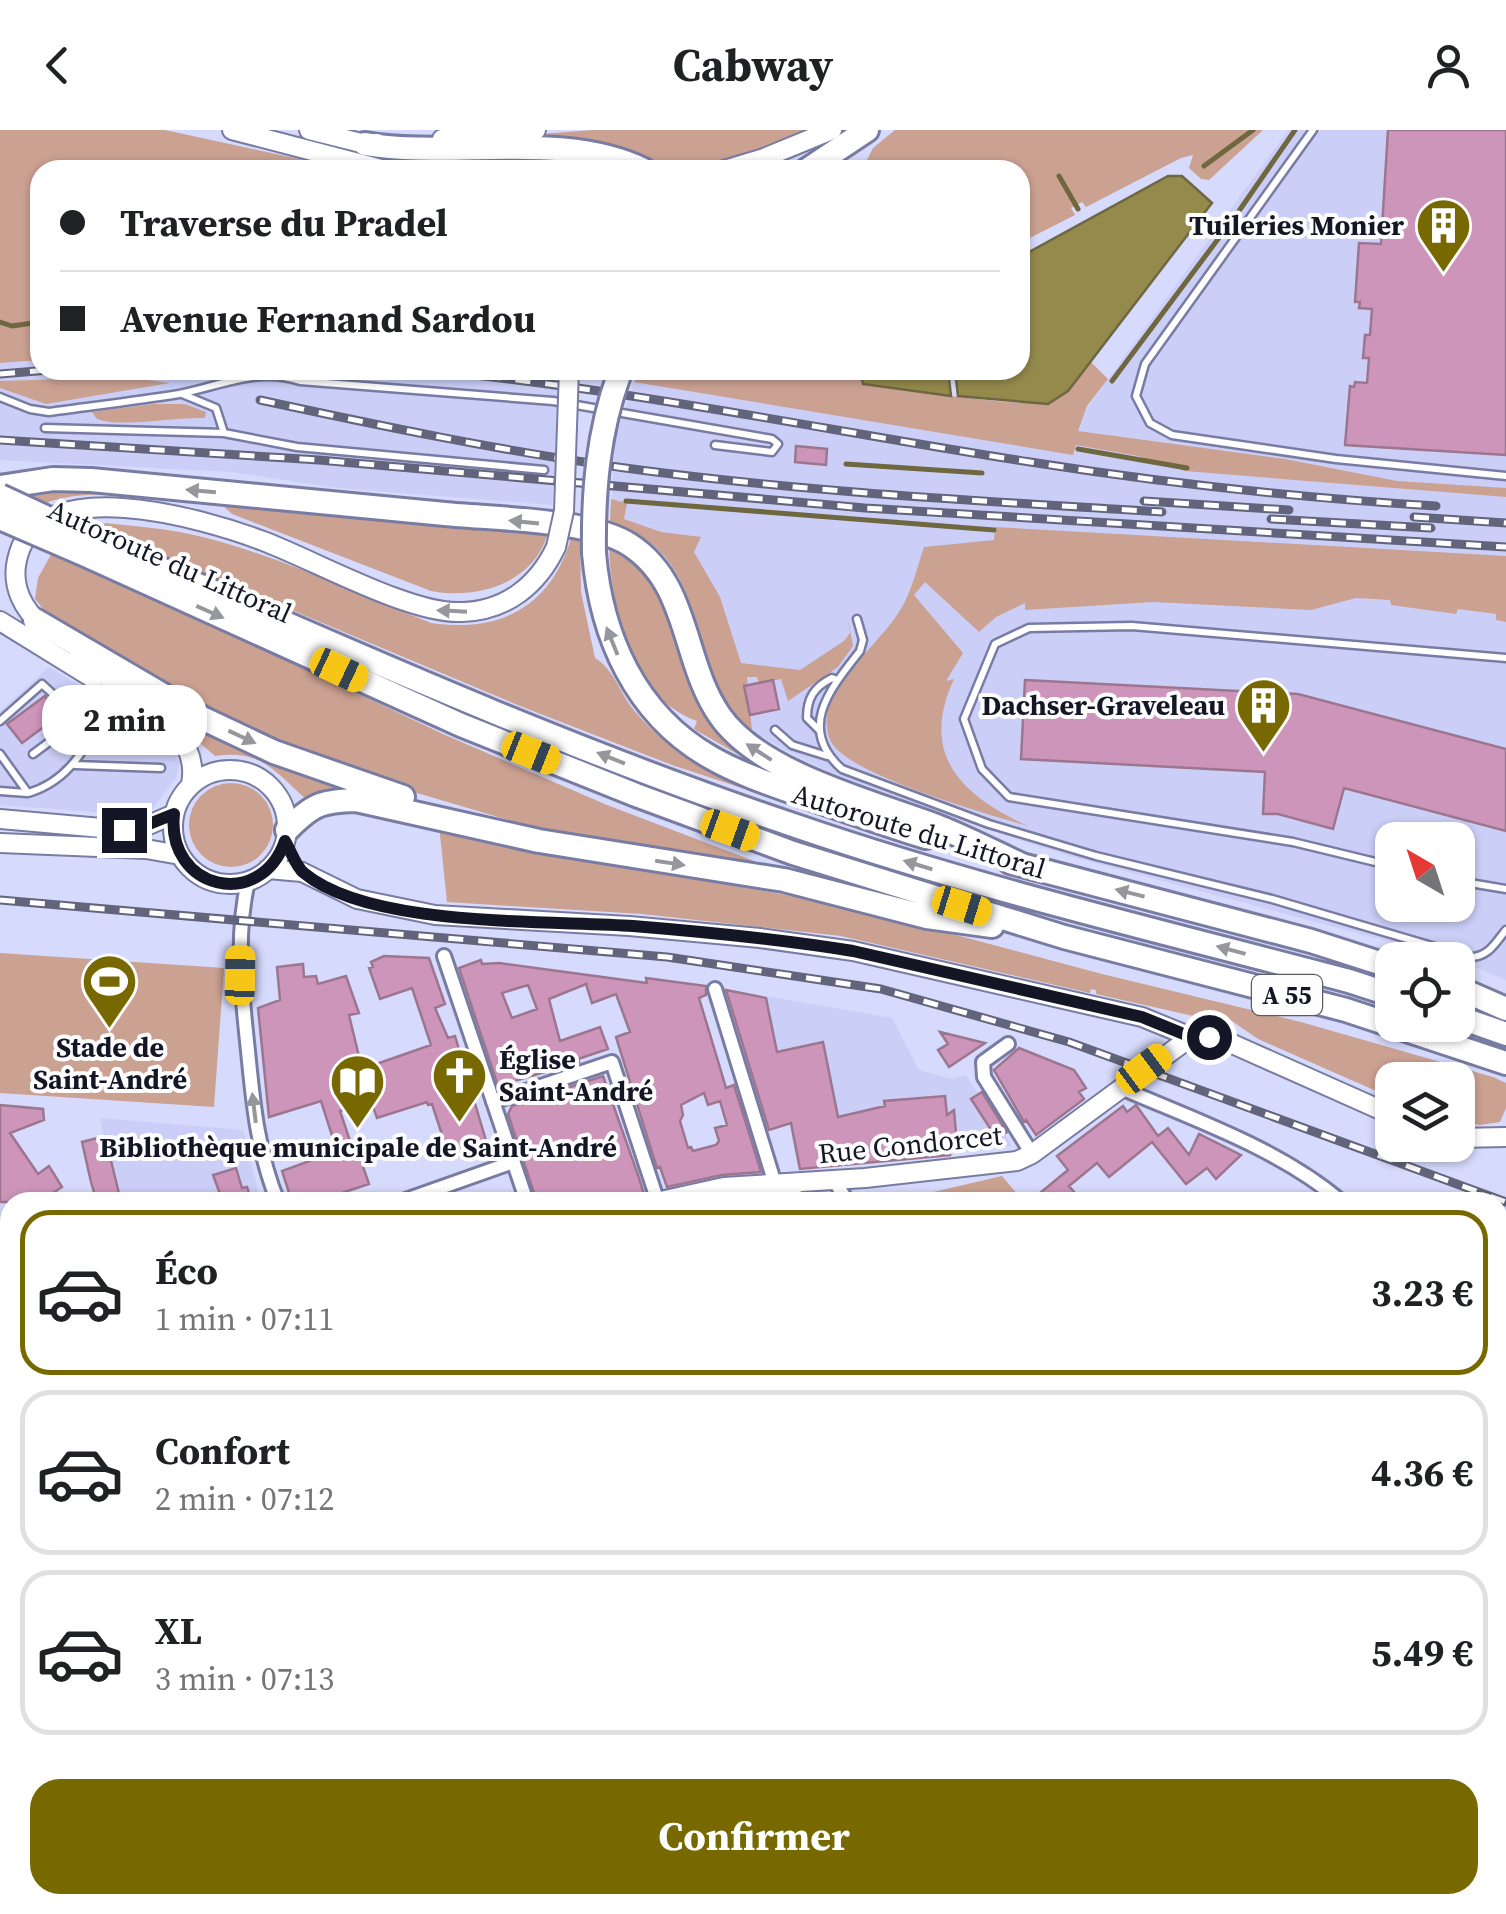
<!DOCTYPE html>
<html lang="fr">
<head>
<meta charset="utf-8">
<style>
  body { margin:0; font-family:"Source Serif 4",serif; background:#f6f6f6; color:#202124; height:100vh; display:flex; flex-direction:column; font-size:38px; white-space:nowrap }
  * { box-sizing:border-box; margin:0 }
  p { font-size:32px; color:#757577 }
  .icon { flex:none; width:55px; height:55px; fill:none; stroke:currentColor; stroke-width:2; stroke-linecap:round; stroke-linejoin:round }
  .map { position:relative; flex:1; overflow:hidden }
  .panel { position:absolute; left:0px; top:1062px; width:1508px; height:722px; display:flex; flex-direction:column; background:#fff; border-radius:30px 30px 0 0; box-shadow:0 2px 8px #0004 }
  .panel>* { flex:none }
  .hud { position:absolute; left:30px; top:30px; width:1000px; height:220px; border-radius:30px; box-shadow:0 2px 8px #0004; display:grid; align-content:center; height:220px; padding:0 30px; background:#fff }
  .needle { width:65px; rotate:321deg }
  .tools { position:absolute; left:1375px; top:692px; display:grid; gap:20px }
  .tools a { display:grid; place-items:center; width:100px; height:100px; border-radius:20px; background:#fff; box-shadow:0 2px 8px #0004; font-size:50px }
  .end { position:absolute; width:45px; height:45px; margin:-22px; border:12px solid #151625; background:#fff; box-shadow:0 0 0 5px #fff }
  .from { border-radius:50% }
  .bubble { position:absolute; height:70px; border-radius:30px; background:#fff; box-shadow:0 2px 8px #0004; font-size:32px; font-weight:700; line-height:70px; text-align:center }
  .car { position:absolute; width:30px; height:60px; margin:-30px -15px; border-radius:12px; box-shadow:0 0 8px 2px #0007; background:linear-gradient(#f5c518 24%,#345 0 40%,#f5c518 0 76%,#345 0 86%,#f5c518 0) }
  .hud b { display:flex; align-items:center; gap:35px; height:95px; font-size:38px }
  .hud b+b { border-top:2px solid #e0e0e0 }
  .hud i { width:25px; height:25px; background:#202124 }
  ul { padding:18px 0 0; list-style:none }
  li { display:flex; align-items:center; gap:30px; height:165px; margin:0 20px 15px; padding:0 10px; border:5px solid #e0e0e0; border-radius:30px }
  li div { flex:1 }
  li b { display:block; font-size:38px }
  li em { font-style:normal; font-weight:700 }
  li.active { border-color:#776900 }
  li>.icon { width:90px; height:90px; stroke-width:1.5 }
  .button { display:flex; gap:20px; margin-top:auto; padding:20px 30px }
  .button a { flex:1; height:115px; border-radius:30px; background:#776900; color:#fff; font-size:40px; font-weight:700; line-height:115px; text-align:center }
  header { display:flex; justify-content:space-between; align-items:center; height:130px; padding:0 30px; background:#fff; font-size:45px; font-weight:700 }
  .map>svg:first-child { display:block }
</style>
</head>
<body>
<header><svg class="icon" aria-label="back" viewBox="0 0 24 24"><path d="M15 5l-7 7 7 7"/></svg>Cabway<svg class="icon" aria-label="person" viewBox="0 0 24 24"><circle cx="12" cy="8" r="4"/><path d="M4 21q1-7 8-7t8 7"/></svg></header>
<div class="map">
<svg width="1506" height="1784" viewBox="0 0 1506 1784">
  <rect width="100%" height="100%" fill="#d6dafc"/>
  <path fill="#cbcff7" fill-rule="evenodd" d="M1288 0H1506V850L1458 830 1069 726 950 687 832 643 785 620 752 601 724 576 712 469 630 391 610 386 616 305 634 252 1083 284ZM1392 710H1458V775H1392Z
    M0 167 40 171V240H557L558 278 552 375 337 358 231 342 0 330Z
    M49 537 88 561 81 570 104 598 127 585 169 617 180 633 176 648 151 681 135 685 105 683 0 675V581Z
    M766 866 892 888 919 940 953 949 966 945 1012 1016 798 1040Z
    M100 988 243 1000 261 1072H97L82 1012 104 1006Z
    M1498 1126 1506 1131V1325L1498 1319Z
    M1506 1438V1733L1498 1728V1451Z
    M0 1673 10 1677V1775H157L149 1784H0Z
    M196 1775H556L558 1784H188Z"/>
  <path fill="#cba192" d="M0 0H165L350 40H40V230L0 233Z
    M593 0H807C769 15 728 34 688 40 643 46 551 18 503 7Z
    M895 0H1263L1209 50 1201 49 1189 38 1193 25 1181 28 1086 77 1082 72 1071 78 1075 85 1020 113V40H862L873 18Z
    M404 26 569 27 627 40H430L402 30Z
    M1090 231 1108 249 1087 276 1078 301 1285 329 1397 351 1506 358V367L1185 341 1138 326 1076 315 1073 325 634 252 640 240 854 241 861 246 863 254C891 258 1036 280 1052 271 1070 263 1079 246 1090 231Z
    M125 247 170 253 46 274 0 258V251Z
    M153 274H185L206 282 205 288C177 287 127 296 105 291 95 289 97 289 92 282Z
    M58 358 548 402C535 453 477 470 431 461L232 384 221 374C163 373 101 354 45 373L28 365Z
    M611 369 627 373 624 389 661 402 701 407 694 422 720 467 741 533 800 540 844 511 850 503 848 489 853 516 838 537 788 571 781 549 759 553 757 547H747L752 601C743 593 730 585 723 575 713 560 709 540 704 523 688 461 677 414 610 392Z
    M105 393C133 396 162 398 190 404 273 423 352 461 431 493 502 503 552 476 572 405L580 406 581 462 595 528C613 538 620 563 633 579 665 619 711 643 757 663L672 635 520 576 101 400Z
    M995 397 1506 426V492L1496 490V484L1458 479 1456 484 1391 475 1390 470 1356 468 1311 480 1153 472 1025 480V473L996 487 979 502 925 452 914 465 963 523 946 551 954 549C919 625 961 665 1028 696 987 684 851 646 831 612 823 596 827 575 836 560 853 532 881 510 899 482 911 464 917 438 924 417L994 410Z
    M609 416 630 426 652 446 753 633 694 599 697 591C628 565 612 482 609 416Z
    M54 419 443 604 607 675 754 731 753 736 545 701 326 636 185 573 45 481 35 469 38 448Z
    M146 567 373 662 329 660 306 669C275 642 262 619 215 626Z
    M189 695a42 42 0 1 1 84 0a42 42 0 1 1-84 0Z
    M439 695 583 729 843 775 1102 844 1301 892 1493 947 1506 953V978L1500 992 1480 995 1458 991V950H1392V968L1258 909 1232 891 1202 888 1096 864V860L1091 859 1090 863 841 806 642 784 447 772Z
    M0 823 224 838 214 977 0 963Z
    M1002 1046 1024 1072H890Z
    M706 1775H824L828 1784H708Z"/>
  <path fill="#948a4c" stroke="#6e6740" stroke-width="2.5" d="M1168 46H1182L1212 73 1068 261 1048 274 958 266 955 240H1020V127Z
    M860 240H948L951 266 863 254Z"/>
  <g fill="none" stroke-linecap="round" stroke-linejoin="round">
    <path stroke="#6e6740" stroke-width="5" d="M1204 36 1253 0
      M1059 46 1078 79
      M0 192 12 196 40 192
      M1112 251 1239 81 1295 0
      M1078 319 1187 338
      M846 334 982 343
      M626 371 994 400
      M0 1551 10 1548"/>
  </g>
  <path fill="#cd95ba" stroke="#9c768f" stroke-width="2.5" fill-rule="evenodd" d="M1388 0H1506V325L1345 315 1350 256 1354 257 1355 252 1367 253 1369 228H1363L1365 205H1370L1372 179 1359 178 1360 172H1355L1359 113 1381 114Z
    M796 316 827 319 826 335 795 332Z
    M773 550 779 579 750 585 744 556Z
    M1025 550 1298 564 1506 619V701L1344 658 1333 699 1278 684H1263L1265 642 1021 629Z
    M45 566 61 584 22 613 7 594Z
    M384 826 429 828 445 874 435 878 448 908 455 906 487 1014 479 1016 481 1021 449 1026 432 974 428 975 427 972 377 988 371 971 340 981 354 1023 358 1022 369 1054 315 1072H292L282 1041 337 1021 321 971 269 987 258 878 280 870 277 837 303 834 304 847 316 846 318 854 346 846 359 883 349 885 362 939 431 915 412 858 380 869 369 838 373 837 371 832Z
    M481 830 482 834 499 833 647 853 646 848 706 856V865L699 868 721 941 726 958 734 955 761 1042 722 1045 667 1057 660 1037 657 1038 616 907 630 902 616 864 592 873 586 854 549 869 560 911 600 897 608 919 578 929 579 932 498 956 459 838ZM528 855 537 879 512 888 502 863ZM704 963 708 975 720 971 727 995 715 998 719 1011 716 1015 693 1021 691 1017 688 1018 680 991 683 985 681 975Z
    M726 860 766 868 777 922 823 912 838 987 885 976 884 971 945 966 947 985 954 980 957 1015 950 1016V1025L800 1039 791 993 769 1000Z
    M940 902 985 913 949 937 938 920 948 914Z
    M1019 918 1074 940 1086 958 1079 962 1084 969 1036 1005 1026 990 1024 992 994 940Z
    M603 946 638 1045 644 1064 642 1072H537L508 984 512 976Z
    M982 962 1007 1002 997 1009 971 969Z
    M0 975 43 979 44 990 10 1003 38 1044 49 1036 62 1057 40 1072H0Z
    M1136 975 1158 1006 1168 998 1189 1025 1199 1004 1241 1025 1216 1049 1207 1038 1186 1054 1152 1012 1109 1047 1097 1033 1069 1056 1075 1063 1063 1072H1029L1068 1040 1057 1026 1123 976 1127 982Z
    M105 1006 121 1072H97L91 1052 82 1012Z
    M236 1038 242 1058 247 1057 252 1072H223L213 1045Z"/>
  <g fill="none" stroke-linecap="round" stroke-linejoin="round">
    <defs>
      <path id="lane" d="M1313 0 1145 234 1136 266 1150 293 1172 305 1336 329 1506 346
        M182 264 216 278 224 303 297 317 544 340
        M0 267 30 279 49 282C92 276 136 271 179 264 220 256 258 237 300 251L553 271 772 309 778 314 772 322 715 315
        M45 298 224 303
        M857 489 863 510 860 521C831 558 796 598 842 639L989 694 1096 726 1272 769 1469 827C1488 828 1495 813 1506 800
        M0 591 42 554 69 579 72 595 33 624
        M775 600 792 615 827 626
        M819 600 807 588C807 568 814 557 832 548L837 550
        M0 624 28 663C77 649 94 602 113 559
        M75 635 161 638
        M0 661 27 663
        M1392 736 1293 712 1009 667 982 639 964 589 995 514 1029 498 1132 496 1506 528
        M1458 751 1506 759
        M1498 1146 1506 1145
        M1498 1228 1506 1218
        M1498 1310 1506 1316
        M5 1567 10 1566
        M1498 1686 1506 1689
        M60 1784 67 1775"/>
      <path id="street" d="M248 751C235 808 242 864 248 921 253 973 258 1024 278 1072
        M444 826 527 1072
        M715 859 775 1054
        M1008 914 983 932 984 947 1032 1024
        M1121 958C1195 990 1280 1019 1342 1072
        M493 972 612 932 658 1072
        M833 1049 848 1072
        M787 1053 801 1072
        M400 1072 513 1032
        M1498 1328 1506 1335
        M0 1432 10 1429
        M1498 1435 1506 1422
        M0 1658 10 1663
        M1498 1731 1506 1735
        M570 1775 571 1784
        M643 1775 645 1784
        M840 1775 844 1784
        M1239 1775 1241 1784
        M170 1784 176 1775
        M1324 1784 1328 1775"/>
      <path id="secondary" d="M232 0 385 40
        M309 0 365 14 377 13
        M442 9 536 0
        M724 40 764 28 832 0
        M0 491 94 549
        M43 496C23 480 11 456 17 430 36 339 205 389 263 411 314 430 411 485 462 482 506 481 538 455 556 417
        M79 525 141 575
        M135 571C167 590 199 614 191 654
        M173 697a57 57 0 1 1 114 0a57 57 0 1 1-114 0Z
        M0 689 124 700 144 697 174 684
        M0 713 146 719 180 725
        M268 739 302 742 357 769 435 785 629 796 760 808 853 821 1142 887 1191 907H1209L1228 912 1392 985
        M1458 1008 1506 1007
        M656 1072 724 1057 865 1048 1017 1031 1032 1024 1191 907
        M0 1303 10 1299"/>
      <path id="highway" d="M365 14C453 29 563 0 644 40
        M807 40 867 0
        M0 357 53 349 91 350C209 361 327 373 445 384 495 389 590 389 630 415 690 454 682 532 720 586 760 644 874 672 939 697 967 708 994 722 1022 735
        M97 411C327 511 557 616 796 696 977 758 1164 802 1349 851L1392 865
        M594 423C601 506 635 584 710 627 741 645 776 656 810 668 848 681 887 695 926 707
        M90 427 461 595 636 665 793 723 1064 807 1346 880 1506 933
        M35 490 204 589 274 622 403 667
        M287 700C312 675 320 671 356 670L539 711 784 750 927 787 992 796
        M1010 732 1311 811 1392 837
        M1458 858 1506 879
        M1458 887 1506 904"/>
    </defs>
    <use href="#lane" stroke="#787ca3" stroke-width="11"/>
    <use href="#street" stroke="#787ca3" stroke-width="18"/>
    <use href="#secondary" stroke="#787ca3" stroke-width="22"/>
    <use href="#highway" stroke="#787ca3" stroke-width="28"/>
    <use href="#lane" stroke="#fff" stroke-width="6"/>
    <use href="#street" stroke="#fff" stroke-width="12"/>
    <use href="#secondary" stroke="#fff" stroke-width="18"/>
    <use href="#highway" stroke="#fff" stroke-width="22"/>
    <defs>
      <path id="rail" d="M426 240C629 259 828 301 1030 332 1165 353 1300 368 1436 376
        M0 244 49 240
        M260 270C381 296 502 321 625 338 803 362 983 371 1162 382
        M0 310 319 330 865 378 1506 417
        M1144 371 1289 380
        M1414 387 1506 393
        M1271 389 1431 398
        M0 770 667 827 881 859 1069 912 1506 1072"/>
    </defs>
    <use href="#rail" stroke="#62647b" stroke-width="9"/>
    <use href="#rail" stroke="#fdfdfd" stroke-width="5" stroke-dasharray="15" stroke-linecap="butt"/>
    <defs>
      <path id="secondary-bridge" d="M556 417 564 381 569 240"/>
      <path id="highway-bridge" d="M0 366 97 411
        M0 388 90 427
        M594 423C593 362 598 302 619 245"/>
    </defs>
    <use href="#secondary-bridge" stroke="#787ca3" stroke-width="22" stroke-linecap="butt"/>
    <use href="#highway-bridge" stroke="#787ca3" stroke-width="28" stroke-linecap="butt"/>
    <use href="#secondary-bridge" stroke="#fff" stroke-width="18"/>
    <use href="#highway-bridge" stroke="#fff" stroke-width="22"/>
  </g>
  <defs><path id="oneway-solid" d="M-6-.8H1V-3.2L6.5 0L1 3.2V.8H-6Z" transform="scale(2.5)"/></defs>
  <g fill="#96969d">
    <use href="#oneway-solid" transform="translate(201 361) rotate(-175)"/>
    <use href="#oneway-solid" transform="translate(524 392) rotate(-174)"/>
    <use href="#oneway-solid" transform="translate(452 481) rotate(-177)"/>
    <use href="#oneway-solid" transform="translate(210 482) rotate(24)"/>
    <use href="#oneway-solid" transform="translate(612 511) rotate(-112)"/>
    <use href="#oneway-solid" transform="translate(242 607) rotate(25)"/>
    <use href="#oneway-solid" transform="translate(759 622) rotate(-147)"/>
    <use href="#oneway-solid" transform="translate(611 628) rotate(-158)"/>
    <use href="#oneway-solid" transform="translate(670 733) rotate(9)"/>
    <use href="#oneway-solid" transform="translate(918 735) rotate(-163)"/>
    <use href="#oneway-solid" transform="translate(1130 763) rotate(-166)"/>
    <use href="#oneway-solid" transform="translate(1231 820) rotate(-165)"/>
    <use href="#oneway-solid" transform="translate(254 978) rotate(-97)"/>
  </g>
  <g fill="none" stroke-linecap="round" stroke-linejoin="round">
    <path stroke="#151625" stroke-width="12" d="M124 700 144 696 174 684C166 759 260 782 285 711 291 721 296 737 304 743 370 798 548 790 633 796 707 802 780 809 853 821L1142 887 1191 907H1209"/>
  </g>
  <defs>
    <symbol id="building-pin" viewBox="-11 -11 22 30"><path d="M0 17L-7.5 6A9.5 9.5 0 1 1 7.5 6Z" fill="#776900" stroke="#fdfdfd"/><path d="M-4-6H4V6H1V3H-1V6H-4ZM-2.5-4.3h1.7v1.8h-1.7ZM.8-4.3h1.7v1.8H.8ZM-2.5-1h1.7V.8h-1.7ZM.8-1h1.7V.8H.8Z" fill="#fff"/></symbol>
    <symbol id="stadium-pin" viewBox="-11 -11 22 30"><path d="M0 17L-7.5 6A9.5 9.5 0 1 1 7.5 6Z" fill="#776900" stroke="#fdfdfd"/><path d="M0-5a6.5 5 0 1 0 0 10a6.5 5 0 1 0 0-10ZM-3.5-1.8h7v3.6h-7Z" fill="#fff"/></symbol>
    <symbol id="church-pin" viewBox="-11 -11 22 30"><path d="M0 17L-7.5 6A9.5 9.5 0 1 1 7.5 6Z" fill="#776900" stroke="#fdfdfd"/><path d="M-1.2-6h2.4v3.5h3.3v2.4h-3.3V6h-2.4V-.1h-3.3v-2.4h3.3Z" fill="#fff"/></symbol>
    <symbol id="library-pin" viewBox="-11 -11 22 30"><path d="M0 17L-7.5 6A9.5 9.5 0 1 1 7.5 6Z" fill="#776900" stroke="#fdfdfd"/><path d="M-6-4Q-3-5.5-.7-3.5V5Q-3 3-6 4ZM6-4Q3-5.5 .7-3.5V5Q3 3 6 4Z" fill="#fff"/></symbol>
  </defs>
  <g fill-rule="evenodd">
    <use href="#building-pin" x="1412" y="64" width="63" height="86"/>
    <use href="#building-pin" x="1232" y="544" width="63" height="86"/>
    <use href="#stadium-pin" x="78" y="820" width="63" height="86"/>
    <use href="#church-pin" x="428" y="914" width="63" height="86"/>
    <use href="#library-pin" x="326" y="920" width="63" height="86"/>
  </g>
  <g text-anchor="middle" stroke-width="8" stroke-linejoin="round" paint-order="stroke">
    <rect fill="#fdfdfd" stroke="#5b5b66" stroke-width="2.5" x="1252" y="845" width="70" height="40" rx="8"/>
    <g font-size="25" font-weight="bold" fill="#151625">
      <text x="1287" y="874">A 55</text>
    </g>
    <g font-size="28" font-weight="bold" fill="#151625" stroke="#fdfdfd" text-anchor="end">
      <text x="1404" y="105">Tuileries Monier</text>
      <text x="1225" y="585">Dachser-Graveleau</text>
      <text x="110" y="927" text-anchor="middle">Stade de<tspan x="110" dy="32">Saint-André</tspan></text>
      <text x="499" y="939" text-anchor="start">Église<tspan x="499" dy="32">Saint-André</tspan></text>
      <text x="358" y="1027" text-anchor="middle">Bibliothèque municipale de Saint-André</text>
    </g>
    <g font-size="28" fill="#151625" stroke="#fdfdfd">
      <text transform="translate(170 431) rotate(24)" y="10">Autoroute du Littoral</text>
      <text transform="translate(919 701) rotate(17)" y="10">Autoroute du Littoral</text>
      <text transform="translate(910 1014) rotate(-6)" y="10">Rue Condorcet</text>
    </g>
  </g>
</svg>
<div class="tools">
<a><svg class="needle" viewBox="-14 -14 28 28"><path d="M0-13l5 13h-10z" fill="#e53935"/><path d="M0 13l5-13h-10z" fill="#757577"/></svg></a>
<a><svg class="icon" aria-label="locate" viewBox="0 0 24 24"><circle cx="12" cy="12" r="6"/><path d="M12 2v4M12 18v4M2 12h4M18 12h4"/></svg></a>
<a><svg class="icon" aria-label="layers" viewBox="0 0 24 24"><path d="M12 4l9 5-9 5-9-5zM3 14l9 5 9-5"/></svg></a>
</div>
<i class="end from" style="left:1209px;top:907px"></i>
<i class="end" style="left:124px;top:700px"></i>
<div class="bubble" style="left:42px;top:555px;width:165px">2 min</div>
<i class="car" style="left:339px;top:540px;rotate:115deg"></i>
<i class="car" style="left:531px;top:623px;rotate:112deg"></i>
<i class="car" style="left:730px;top:700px;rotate:110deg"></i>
<i class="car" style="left:962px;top:776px;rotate:107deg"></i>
<i class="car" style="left:240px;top:845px;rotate:1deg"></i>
<i class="car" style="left:1144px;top:939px;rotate:53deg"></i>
<div class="hud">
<b><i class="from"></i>Traverse du Pradel</b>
<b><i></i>Avenue Fernand Sardou</b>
</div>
<section class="panel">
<ul>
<li class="active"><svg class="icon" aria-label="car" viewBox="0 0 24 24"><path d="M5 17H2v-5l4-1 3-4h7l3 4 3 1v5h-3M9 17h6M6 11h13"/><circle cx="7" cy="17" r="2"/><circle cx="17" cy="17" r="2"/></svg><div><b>Éco</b><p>1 min · 07:11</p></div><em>3.23 €</em></li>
<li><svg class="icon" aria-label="car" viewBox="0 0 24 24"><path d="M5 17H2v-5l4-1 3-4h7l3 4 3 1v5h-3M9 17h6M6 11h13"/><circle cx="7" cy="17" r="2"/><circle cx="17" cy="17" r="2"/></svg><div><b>Confort</b><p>2 min · 07:12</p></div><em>4.36 €</em></li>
<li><svg class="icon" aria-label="car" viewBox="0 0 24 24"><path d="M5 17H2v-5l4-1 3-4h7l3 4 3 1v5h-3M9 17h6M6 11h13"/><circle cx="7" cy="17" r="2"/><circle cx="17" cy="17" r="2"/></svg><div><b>XL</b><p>3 min · 07:13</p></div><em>5.49 €</em></li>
</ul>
<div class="button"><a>Confirmer</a></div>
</section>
</div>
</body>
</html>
